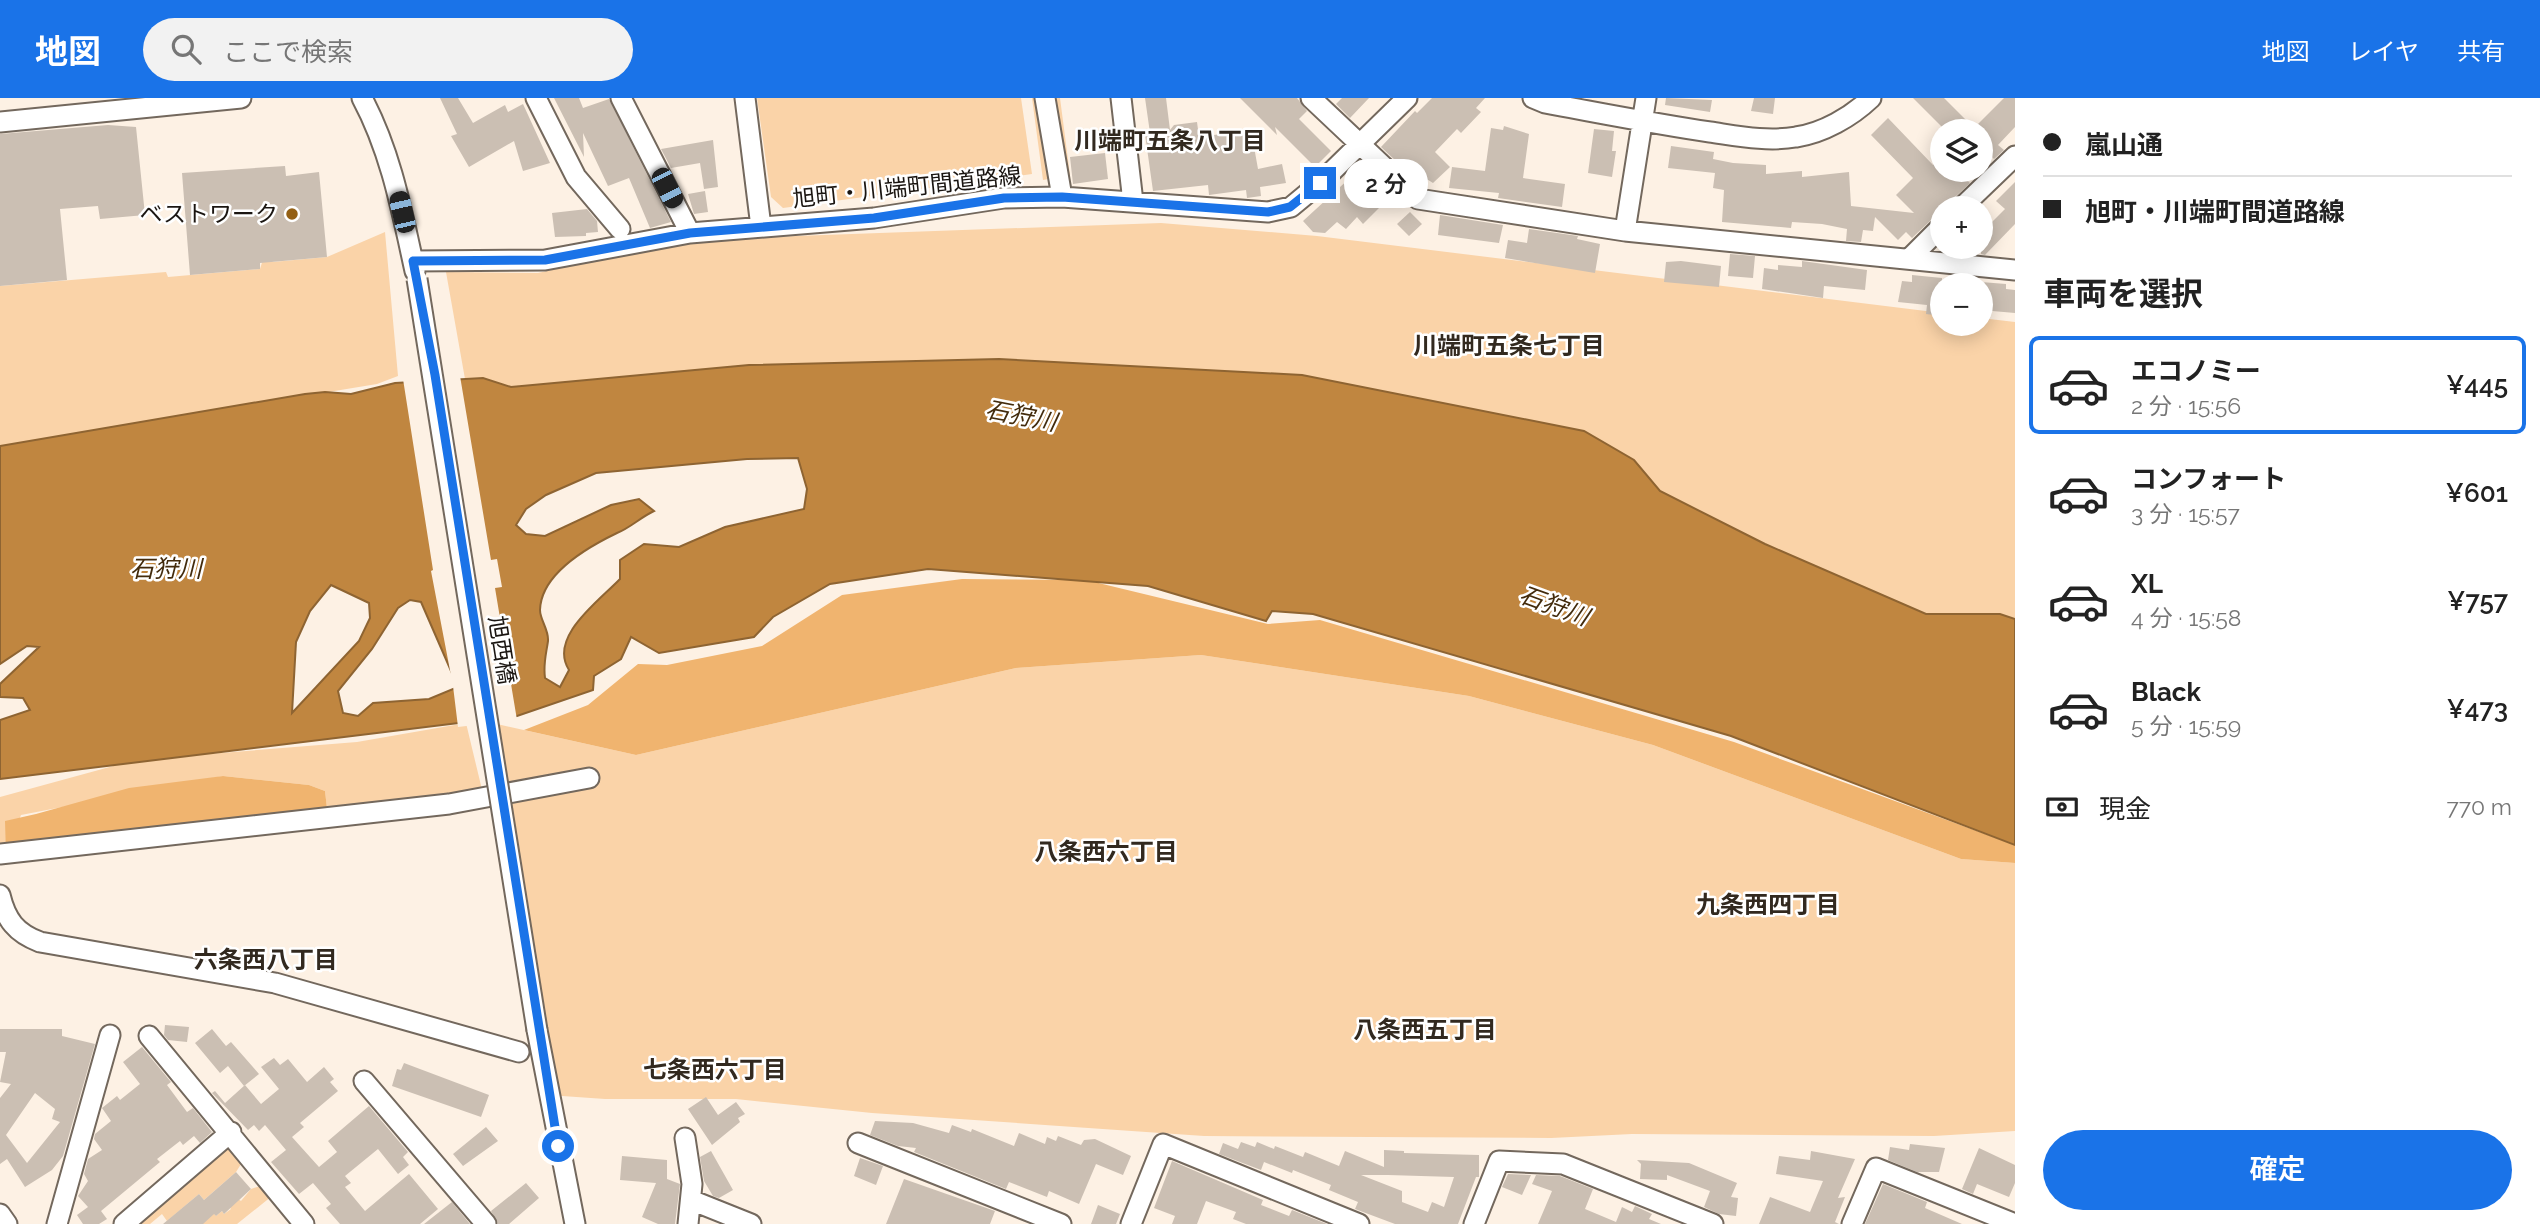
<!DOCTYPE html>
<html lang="ja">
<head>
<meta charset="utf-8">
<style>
  body { margin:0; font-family:Raleway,"Noto Sans JP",sans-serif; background:#f2f2f2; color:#222; height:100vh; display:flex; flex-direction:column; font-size:26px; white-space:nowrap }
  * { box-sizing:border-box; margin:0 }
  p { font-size:23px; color:#767676 }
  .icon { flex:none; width:38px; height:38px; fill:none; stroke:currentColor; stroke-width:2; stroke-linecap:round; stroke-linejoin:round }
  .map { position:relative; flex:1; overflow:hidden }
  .side { display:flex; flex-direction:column; background:#fff; width:525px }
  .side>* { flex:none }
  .hud { display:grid; align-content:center; height:154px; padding:0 28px; background:#fff }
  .fabs { position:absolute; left:1930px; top:21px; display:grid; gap:14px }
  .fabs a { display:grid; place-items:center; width:63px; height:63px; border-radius:50%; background:#fff; box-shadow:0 4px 18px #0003; font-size:35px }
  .end { position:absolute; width:32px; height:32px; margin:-16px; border:9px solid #1a73e8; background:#fff; box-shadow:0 0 0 4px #fff }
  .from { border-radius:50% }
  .bubble { position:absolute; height:49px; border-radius:24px; background:#fff; box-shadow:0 4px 18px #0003; font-size:23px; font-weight:600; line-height:49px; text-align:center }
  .car { position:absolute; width:21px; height:42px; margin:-21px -10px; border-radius:9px; box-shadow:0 0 5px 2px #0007; background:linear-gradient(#222 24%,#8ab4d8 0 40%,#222 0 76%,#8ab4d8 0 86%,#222 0) }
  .hud b { display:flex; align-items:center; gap:24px; height:66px; font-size:26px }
  .hud b+b { border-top:2px solid #e0e0e0 }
  .hud i { width:18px; height:18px; background:#222 }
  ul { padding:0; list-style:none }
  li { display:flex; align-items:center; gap:21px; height:98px; margin:0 14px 10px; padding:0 14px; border:4px solid transparent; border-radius:10px }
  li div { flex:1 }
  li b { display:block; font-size:26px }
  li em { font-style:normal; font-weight:600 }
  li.selected { border-color:#1a73e8 }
  li>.icon { width:63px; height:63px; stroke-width:1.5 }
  h2 { padding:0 28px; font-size:32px; line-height:84px }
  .pay { display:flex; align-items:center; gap:18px; height:77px; padding:0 28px; font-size:26px }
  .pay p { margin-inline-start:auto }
  .action { display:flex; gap:14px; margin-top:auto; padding:14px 28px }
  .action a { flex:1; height:80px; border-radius:42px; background:#1a73e8; color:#fff; font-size:28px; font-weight:600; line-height:80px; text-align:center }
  header { display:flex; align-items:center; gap:42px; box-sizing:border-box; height:98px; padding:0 35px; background:#1a73e8; color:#fff }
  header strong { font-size:33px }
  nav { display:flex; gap:38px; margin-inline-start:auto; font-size:24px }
  .search { width:490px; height:63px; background:#f2f2f2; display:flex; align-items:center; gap:18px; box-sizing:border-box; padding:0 24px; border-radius:38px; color:#767676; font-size:26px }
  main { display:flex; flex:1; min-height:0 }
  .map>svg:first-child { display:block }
</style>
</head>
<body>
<header>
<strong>地図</strong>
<div class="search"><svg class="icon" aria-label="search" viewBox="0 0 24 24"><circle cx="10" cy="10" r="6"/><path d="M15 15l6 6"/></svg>ここで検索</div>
<nav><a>地図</a><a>レイヤ</a><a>共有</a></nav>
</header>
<main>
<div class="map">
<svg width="2015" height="1126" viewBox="0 0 2015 1126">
  <rect width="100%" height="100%" fill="#fdf1e4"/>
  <path fill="#fad3a8" d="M757 0H1021L1032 76 783 110 771 99Z
    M1032 0H1060L1070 77 1043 82Z
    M1161 125 1317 138 1942 215V226H1981V220L2015 224V521L2000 516H1926L1765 446 1660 393 1634 362 1584 333 1454 309 999 261 749 267 511 289 483 280 465 281 446 174 538 175 686 142Z
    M385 134 398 278 377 286 0 348V188L166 174 168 179 260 171 265 155 273 164 327 159Z
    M1201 557 1469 598 1653 647 1961 761 2015 765V1033L1934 1038 1632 1036 1551 1040 1204 1038 872 1015 736 1001H605L548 997 488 624 636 657 1016 570Z
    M466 625 484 700 328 719 325 693 309 687 223 678 21 717 6 756H0V699L117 667 208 656 357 644Z
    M224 1040 243 1063 236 1074 204 1102 199 1096 167 1123 162 1116 150 1126H124Z
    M263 1087 272 1098 237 1126H195L213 1114 216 1118 222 1113 224 1116 231 1111 228 1107 237 1100 241 1103 251 1091Z"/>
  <path fill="#f0b46f" d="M962 481 1086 482 1268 526 1320 522 1734 644 2015 747V765L1961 761 1653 647 1469 598 1201 557 1016 570 636 657 524 632 588 607 638 566 667 567 762 548 842 497Z
    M223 678 309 687 325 693 328 719 6 756 5 723 36 716 129 690Z"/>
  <path fill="#c08640" stroke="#8e6432" stroke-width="2" fill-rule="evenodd" d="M999 261 1302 277 1584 333 1634 362 1660 393 1765 446 1926 516H2000L2015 521V747L1731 638 1313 516 1272 513 1266 523 1148 488 928 471 830 486 773 519 754 539 659 555 631 539 621 561 594 578 593 592 517 618 0 681V622L30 612 23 600 0 599V586L39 549 27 548 0 566V348L305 296 325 294 351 296 395 285 483 280 511 289 749 267ZM798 360 807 391 804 411 725 429 679 449 644 446 620 462V481C599 503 548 539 569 572L560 589 545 580C543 566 546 557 548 543 549 532 540 522 540 512 541 475 590 448 617 435 630 430 641 419 654 413L639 401 611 407 545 438 526 436 516 427 526 411 546 397 596 375 747 361ZM331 487 369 505 370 520 359 543 292 615 296 544 310 513ZM410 502 421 504 458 589 429 601 373 605 358 618 343 615 338 593 372 551 398 510Z"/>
  <path fill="#fdf1e4" d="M460 278 491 462 497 461 502 489 495 490 517 622 458 629 453 588 431 473 433 472 403 281Z"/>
  <path fill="#cbbfb3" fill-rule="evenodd" d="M440 0H458L473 25 505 7 508 14 523 6 550 65 523 73 514 43 469 69 451 38 457 36Z
    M554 0H579L583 10 609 1 671 124 650 130 629 80 608 88 583 35 584 59Z
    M1145 0H1166L1170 32 1174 27 1197 24 1199 39 1251 32 1258 71 1282 66 1286 85 1260 89 1261 98 1247 100 1246 92 1209 97 1208 87 1153 93 1145 36 1150 35Z
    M1240 0H1297L1307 13 1299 21 1331 53 1315 69 1275 29 1277 37Z
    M1342 0H1369L1350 20 1336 6Z
    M1432 0H1485L1476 10 1481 14 1461 35 1457 31 1435 54 1450 69 1433 85 1417 75 1413 79 1381 49 1415 13 1417 15Z
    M1666 0 1712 2 1710 14 1665 7Z
    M1754 0H1775L1773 16 1751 13Z
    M1913 0H1944L1974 30 2004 0H2015V29L1998 47 2004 52 1994 61 1981 48V33H1946Z
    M1888 20 1933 67 1942 58V72H1956L1970 85 1912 140 1906 134 1898 142 1875 119 1873 133 1863 132 1861 144 1846 143 1847 131 1822 126 1792 124 1791 130 1722 124 1724 92 1713 90 1715 75 1668 70 1671 48 1714 54 1713 61 1733 65 1766 67V76L1802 73V79L1849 74 1851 108 1914 115 1896 97 1913 80 1871 37Z
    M108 27 136 29 145 117 100 121 98 108 60 111 67 182 0 188V36Z
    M1504 28 1529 36 1523 80 1565 86 1562 109 1498 100 1499 95 1449 90 1452 69 1485 73 1491 30 1503 32Z
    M1594 31 1614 33 1612 53H1616L1612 79 1588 75Z
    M713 42 718 89 704 91 700 65 671 70 661 51Z
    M1105 55 1108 81 1073 86 1070 59Z
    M1364 67 1380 82 1367 94 1381 108 1363 126 1357 119 1346 131 1337 124 1325 135 1313 134 1303 123Z
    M285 68 286 78 319 74 327 159 260 165V171L190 177 182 75Z
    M2015 84V126L1985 157 1981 156V135L2005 111 1996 103Z
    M705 93 708 114 694 116 688 96Z
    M587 111 597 123 598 134 586 135V138L555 139 552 115Z
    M1410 114 1422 126 1409 138 1397 126Z
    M1440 117 1503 127 1499 145 1438 137Z
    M1529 131 1578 138 1577 141 1600 146 1595 175 1505 160 1508 142 1527 145Z
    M1730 156 1755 158 1753 180 1728 178Z
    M1681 163 1721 168 1719 189 1664 184 1666 164Z
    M1802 163 1867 172 1865 192 1824 188 1823 200 1762 191 1764 170 1778 172V167L1802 169Z
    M1912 177 1942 180V218L1926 216 1927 207 1898 204 1902 183 1912 184Z
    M1981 184 2006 186V191L2015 192V215L1981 212Z
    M165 927 189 929 187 944 168 942 164 937Z
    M0 931H62V938L95 946 63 1058 52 1072 25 1089 7 1061 0 1066V1000L11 986 0 984 6 954H0ZM35 995 55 1011 52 1021 60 1024 27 1065 6 1037Z
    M212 931 226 948 231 944 259 976 244 988 228 968 220 975 195 945Z
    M142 949 171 984 167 987 187 1014 193 1010 212 1034 200 1045 194 1038 183 1047 180 1043 157 1061 160 1064 101 1113 107 1121 99 1126H83L77 1117 88 1109 78 1098 88 1083 84 1076 88 1061 102 1052 94 1041 95 1036 111 1023 102 1010 117 998 120 1002 140 986 123 964Z
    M274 960 280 967 288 961 307 984 324 969 334 981 330 984 338 993 300 1025 304 1029 292 1039 319 1069 337 1054 328 1043 369 1008 408 1054 403 1059 409 1067 398 1076 378 1051 345 1078 351 1085 345 1089 365 1113 409 1076 438 1111 420 1126H340L326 1110 331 1106 313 1085 299 1096 271 1064 286 1052 265 1027 259 1033 254 1027 248 1032 212 995 215 993 225 1005 245 987 261 1006 279 991 261 969Z
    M404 965 489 997 481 1019 392 988 397 971 401 972Z
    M706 999 718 1017 736 1004 745 1016 738 1020 740 1024 712 1047 688 1011Z
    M875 1023 913 1025 949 1035 952 1027 971 1034 972 1031 1014 1048 1019 1035 1045 1046 1047 1039 1056 1043 1058 1038 1081 1047 1084 1042 1095 1041 1131 1058 1123 1077 1096 1066 1079 1106 1049 1093 1047 1099 1009 1084 1006 1091 914 1054 916 1050 898 1048 870 1037Z
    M486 1029 498 1043 463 1068 453 1056Z
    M1241 1044 1255 1049 1257 1044 1274 1051 1275 1048 1303 1059 1305 1054 1339 1068 1345 1053 1384 1069V1052L1404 1053V1055L1479 1057V1079H1476L1458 1126H1395L1355 1111 1358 1104 1329 1092 1331 1087 1293 1072 1292 1075 1264 1064 1261 1072 1219 1056 1223 1045 1238 1051ZM1361 1077H1388L1454 1079 1444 1109 1432 1104 1428 1114 1402 1104V1093Z
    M1910 1046 1945 1050 1939 1074H1917L1888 1062 1890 1049 1909 1052Z
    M1979 1050 2015 1067V1085L2009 1099 1977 1086 1973 1096 1962 1091Z
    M711 1053 733 1092 719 1100 713 1098 704 1083 700 1059Z
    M1811 1053 1855 1061 1838 1100 1845 1099 1835 1124 1839 1126H1759L1770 1099 1810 1114 1823 1083 1776 1076 1779 1058 1810 1062Z
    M622 1058 667 1062V1081L680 1086 675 1126H658L642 1119 656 1085 620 1082Z
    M860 1060 883 1068 876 1087 854 1078Z
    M1637 1062 1689 1065 1737 1085 1731 1099 1738 1100 1736 1118 1719 1116 1704 1109 1710 1093 1667 1077V1082L1640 1081 1641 1066Z
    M1172 1063 1263 1102 1261 1107 1289 1118 1292 1112 1327 1126H1246L1233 1121 1236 1114 1206 1103 1197 1126H1172L1175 1118 1154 1110Z
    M236 1074 251 1091 224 1116 222 1113 216 1118 214 1116 203 1126H163L199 1096 204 1102Z
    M1508 1076 1531 1077 1522 1097 1502 1089Z
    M1536 1077 1560 1078 1593 1091 1585 1111 1616 1124 1622 1109 1632 1114 1635 1108 1652 1116 1649 1121 1661 1126H1538L1552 1093 1532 1086Z
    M904 1081 995 1113 990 1126H886Z
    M526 1085 539 1100 509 1126H498L491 1113Z
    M1883 1086 1927 1104 1925 1110 1962 1126H1865Z
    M452 1104 470 1126H424Z
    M1098 1107 1120 1116 1116 1126H1091Z"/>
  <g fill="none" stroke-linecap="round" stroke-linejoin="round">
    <defs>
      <path id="minor" d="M362 0C391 54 402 114 415 173
        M536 0 576 79 620 131
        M621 0 690 135
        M745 0 761 129
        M1045 0 1062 99
        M1121 0 1133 104
        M1311 0 1418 101 1625 133 2015 172
        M1533 0 1545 5C1600 15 1655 26 1710 34 1738 38 1767 44 1796 39 1823 35 1851 19 1871 0
        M0 24 241 0
        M1961 110 2015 58
        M1625 133 1646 0
        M1910 160 1942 128
        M413 163 545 162 690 135 874 120 1004 100 1062 99 1268 114 1291 109 1320 85 1407 0
        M0 756 449 706 589 680
        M0 797C6 822 16 835 40 844L275 885 519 954
        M537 932 575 1126
        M149 938 304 1126
        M364 983 486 1126
        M685 1040 692 1086 688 1126
        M858 1045 1061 1126
        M691 1102 751 1126
        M0 1116 7 1126
        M57 1126 110 937
        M124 1126 231 1034
        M1131 1126 1163 1046 1359 1126
        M1474 1126 1499 1063 1563 1066 1713 1126
        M1852 1126 1876 1070 2015 1126"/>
    </defs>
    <use href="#minor" stroke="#73685d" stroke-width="23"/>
    <use href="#minor" stroke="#fff" stroke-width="19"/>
    <defs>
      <path id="minor-bridge" d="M417 181 537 932"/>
    </defs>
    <use href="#minor-bridge" stroke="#73685d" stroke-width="23" stroke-linecap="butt"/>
    <use href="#minor-bridge" stroke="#fff" stroke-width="19"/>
  </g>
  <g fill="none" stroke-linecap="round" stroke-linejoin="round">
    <path stroke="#1a73e8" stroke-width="9" d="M558 1048 435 277 413 163 545 162 690 135 874 120 1004 100 1062 99 1268 114 1290 109 1320 85"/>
  </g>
  <circle fill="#946015" stroke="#fff" stroke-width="2.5" cx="292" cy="116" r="7"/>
  <g text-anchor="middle" stroke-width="5" stroke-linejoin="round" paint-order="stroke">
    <g font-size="23" fill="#1a1511" stroke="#fff">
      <text transform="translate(907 89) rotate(-6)" y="8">旭町・川端町間道路線</text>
      <text transform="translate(502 552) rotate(81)" y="8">旭西橋</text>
    </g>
    <g font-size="23" fill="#1a1511" stroke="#fff" text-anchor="end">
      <text x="278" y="124">ベストワーク</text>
    </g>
    <g font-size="24" font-weight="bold" fill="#32291f" stroke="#fff">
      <text x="1170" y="51">川端町五条八丁目</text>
      <text x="1509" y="256">川端町五条七丁目</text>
      <text x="1106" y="762">八条西六丁目</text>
      <text x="1768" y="815">九条西四丁目</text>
      <text x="266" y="870">六条西八丁目</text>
      <text x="1425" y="940">八条西五丁目</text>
      <text x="715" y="980">七条西六丁目</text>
    </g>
    <g font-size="24" font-style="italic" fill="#432b0c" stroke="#fff">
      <text transform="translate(1021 318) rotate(11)" y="8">石狩川</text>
      <text x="166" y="479">石狩川</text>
      <text transform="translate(1554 508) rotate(20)" y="8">石狩川</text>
    </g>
  </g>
</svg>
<div class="fabs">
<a><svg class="icon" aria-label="layers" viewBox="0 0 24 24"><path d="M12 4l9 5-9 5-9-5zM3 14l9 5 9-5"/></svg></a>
<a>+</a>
<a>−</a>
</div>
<i class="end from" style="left:558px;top:1048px"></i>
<i class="end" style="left:1320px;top:85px"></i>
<div class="bubble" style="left:1344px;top:61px;width:84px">2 分</div>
<i class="car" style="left:667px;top:90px;rotate:153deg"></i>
<i class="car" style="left:402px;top:114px;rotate:347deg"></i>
</div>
<section class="side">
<div class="hud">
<b><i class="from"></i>嵐山通</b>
<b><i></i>旭町・川端町間道路線</b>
</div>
<h2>車両を選択</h2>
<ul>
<li class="selected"><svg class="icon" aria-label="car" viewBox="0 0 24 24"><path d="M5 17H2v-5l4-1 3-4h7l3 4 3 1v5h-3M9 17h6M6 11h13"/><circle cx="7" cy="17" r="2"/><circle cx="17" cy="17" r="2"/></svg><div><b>エコノミー</b><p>2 分 · 15:56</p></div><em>¥445</em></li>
<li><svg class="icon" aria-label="car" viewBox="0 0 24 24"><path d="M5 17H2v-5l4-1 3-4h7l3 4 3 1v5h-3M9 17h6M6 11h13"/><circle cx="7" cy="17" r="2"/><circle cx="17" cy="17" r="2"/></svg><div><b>コンフォート</b><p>3 分 · 15:57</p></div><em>¥601</em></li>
<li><svg class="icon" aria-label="car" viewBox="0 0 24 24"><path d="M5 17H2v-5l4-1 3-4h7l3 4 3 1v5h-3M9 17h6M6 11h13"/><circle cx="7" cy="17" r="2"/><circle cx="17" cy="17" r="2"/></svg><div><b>XL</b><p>4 分 · 15:58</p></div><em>¥757</em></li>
<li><svg class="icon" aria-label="car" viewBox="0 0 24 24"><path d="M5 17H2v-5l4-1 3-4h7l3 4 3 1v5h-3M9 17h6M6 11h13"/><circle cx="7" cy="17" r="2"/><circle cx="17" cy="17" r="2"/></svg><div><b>Black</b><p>5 分 · 15:59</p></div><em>¥473</em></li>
</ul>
<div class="pay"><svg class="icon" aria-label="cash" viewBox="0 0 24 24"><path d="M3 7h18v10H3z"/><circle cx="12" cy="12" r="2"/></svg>現金<p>770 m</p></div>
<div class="action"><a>確定</a></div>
</section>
</main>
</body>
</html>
